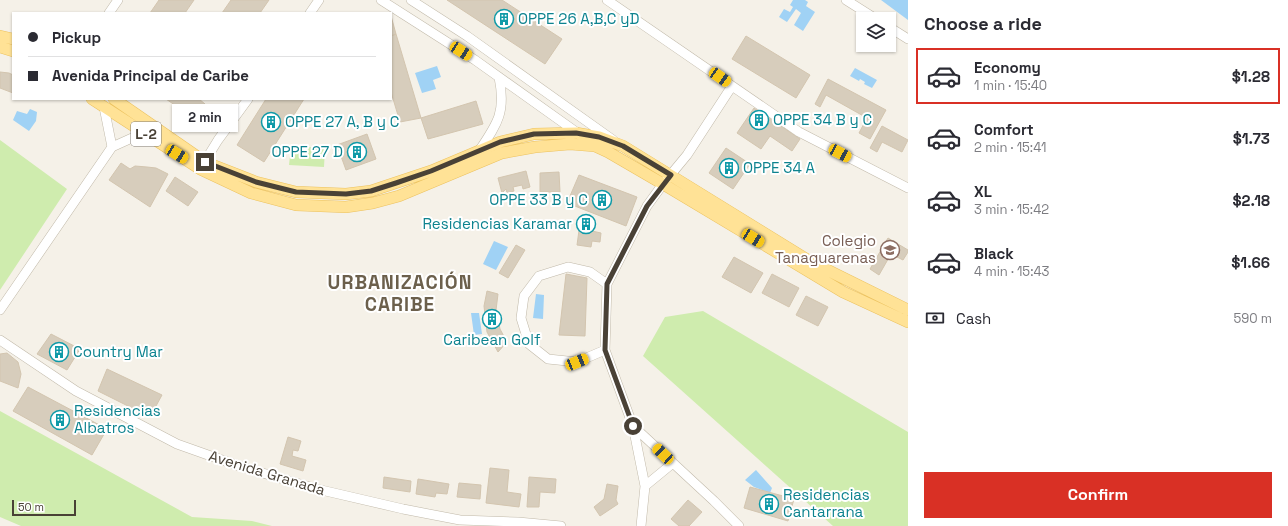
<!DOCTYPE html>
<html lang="en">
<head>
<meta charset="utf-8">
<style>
  body { margin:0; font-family:"Space Grotesk",sans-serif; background:#f7f7f7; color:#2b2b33; height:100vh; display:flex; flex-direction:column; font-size:15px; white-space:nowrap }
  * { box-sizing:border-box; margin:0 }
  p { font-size:13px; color:#7c7c81 }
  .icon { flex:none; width:22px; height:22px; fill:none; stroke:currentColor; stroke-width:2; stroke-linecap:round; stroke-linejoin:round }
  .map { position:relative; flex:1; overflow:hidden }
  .sheet { display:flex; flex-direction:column; background:#fff; width:380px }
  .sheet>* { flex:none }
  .banner { position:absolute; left:12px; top:12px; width:380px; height:88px; border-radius:0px; box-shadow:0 1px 3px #0004; display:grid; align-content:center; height:88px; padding:0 16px; background:#fff }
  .controls { position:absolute; left:856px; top:12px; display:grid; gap:8px }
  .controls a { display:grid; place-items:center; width:40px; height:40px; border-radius:0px; background:#fff; box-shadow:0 1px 3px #0004; font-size:20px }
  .scale { position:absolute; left:12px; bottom:10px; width:64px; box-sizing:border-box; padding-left:4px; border:2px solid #494136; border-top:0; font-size:11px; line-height:14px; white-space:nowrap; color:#494136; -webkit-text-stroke:3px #fff; paint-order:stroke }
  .end { position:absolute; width:18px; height:18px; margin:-9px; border:5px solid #494136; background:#fff; box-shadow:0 0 0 2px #fff }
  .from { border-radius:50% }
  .bubble { position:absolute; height:28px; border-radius:0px; background:#fff; box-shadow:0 1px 3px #0004; font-size:13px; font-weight:600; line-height:28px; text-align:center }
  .car { position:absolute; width:12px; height:24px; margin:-12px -6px; border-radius:5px; box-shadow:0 0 3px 1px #0007; background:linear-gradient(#f5c518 24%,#345 0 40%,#f5c518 0 76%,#345 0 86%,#f5c518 0) }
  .banner b { display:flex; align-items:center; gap:14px; height:38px; font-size:15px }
  .banner b+b { border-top:1px solid #e1e1e2 }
  .banner i { width:10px; height:10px; background:#2b2b33 }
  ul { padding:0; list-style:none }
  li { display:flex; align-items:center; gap:12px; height:56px; margin:0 8px 6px; padding:0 8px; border:2px solid transparent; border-radius:0px }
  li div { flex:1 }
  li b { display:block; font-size:15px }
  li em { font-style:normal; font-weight:600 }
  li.current { border-color:#d93025 }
  li>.icon { width:36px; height:36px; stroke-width:1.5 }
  h2 { padding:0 16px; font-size:18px; line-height:48px }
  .pay { display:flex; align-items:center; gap:10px; height:44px; padding:0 16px; font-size:15px }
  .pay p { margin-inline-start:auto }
  .cta { display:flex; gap:8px; margin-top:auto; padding:8px 16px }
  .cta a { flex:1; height:46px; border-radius:0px; background:#d93025; color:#fff; font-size:16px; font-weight:600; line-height:46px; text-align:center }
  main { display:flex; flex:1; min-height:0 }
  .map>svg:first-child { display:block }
</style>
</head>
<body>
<main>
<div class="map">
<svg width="908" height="526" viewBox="0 0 908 526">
  <rect width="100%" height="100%" fill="#f5f1e8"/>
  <path fill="#cfecae" d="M0 140 67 189 0 290Z
    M291 146 325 148 324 167 289 165Z
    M703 311 908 432V526H833L643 356 665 317Z
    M0 411 192 517 252 521 272 526H21L0 517Z"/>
  <path fill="#a0d2f5" d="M793 0H805L808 2 806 6 815 12 803 31 794 25 801 13 796 9 787 22 779 17 784 9 790 12 793 7 790 5Z
    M881 0H908V20Z
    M437 66 441 77 433 80 436 89 422 93 415 73Z
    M855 68 877 80 872 88 864 84 865 82 860 79 859 81 850 76Z
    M30 109 37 112 36 121 29 131 13 120 17 111 27 114Z
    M494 241 508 247 496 270 483 264Z
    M536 294 544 295 543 319 533 318Z
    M471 313H479L482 334 474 335Z
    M756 470 772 488 770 493 754 487 745 480Z"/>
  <path fill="#d7cdbc" stroke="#d3c5af" d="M159 0H194L185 13H150Z
    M231 0H269L260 13H222Z
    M447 0H502L562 39 545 64Z
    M391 16 396 34 391 36Z
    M396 34 421 118 400 122 391 92V36Z
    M746 36 810 75 796 98 732 59Z
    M0 72 9 73 13 75V93L0 88Z
    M828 79 886 110 870 139 859 133 867 118 826 95 820 107 815 104Z
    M166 99H199L205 104 195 119Z
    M266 99H304L264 162 237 145Z
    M476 101 483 124 428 139 421 118Z
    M754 108 800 139 792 151 770 136 761 149 737 133Z
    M882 126 908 140 902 152 882 142 877 152 870 148Z
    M367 134 376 159 346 170 337 145Z
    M726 148 750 164 733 189 709 173Z
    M121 163 130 169 135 166 147 167 156 168 168 174 150 207 109 180Z
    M526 171 530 187 523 189 522 185 513 187 514 191 507 193 506 189 502 193 498 178Z
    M559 172 560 192H540V173Z
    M579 175 637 197 626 226 567 203Z
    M175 177 198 192 188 206 166 191Z
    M581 216 594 218 592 231 601 233 600 242 592 241 591 247 577 245Z
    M888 238 908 250V252L903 260 891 254 879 275 870 269Z
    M516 245 525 250 508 278 499 273Z
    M734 257 763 273 751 293 722 277Z
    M566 274 587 278 585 336 559 335Z
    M772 274 799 288 789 307 762 293Z
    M487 291 498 294 496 310 500 329 507 342 498 352 487 332 484 306Z
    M806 296 828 307 818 326 796 315Z
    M51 334 80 349 67 370 37 354Z
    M7 353 18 362 21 374 18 388 0 381V354Z
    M107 369 162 395 150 417 98 391Z
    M28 387 107 429 92 455 13 411Z
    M288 437 301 441 298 451 293 450 292 456 306 460 303 471 280 464Z
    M490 468 509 470 507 492 521 494 519 507 486 503Z
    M384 477 411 481 410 492 383 488Z
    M529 477 556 479 555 493 540 492 539 507H527Z
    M418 479 449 484 447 494 436 493 435 497 416 494Z
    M459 483 481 485 480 499 457 497Z
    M607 484 618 486 616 500 618 504 600 516 594 507 604 499Z
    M750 487 794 499 788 521 744 508Z
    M688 500 702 512 689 526H679L671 519Z"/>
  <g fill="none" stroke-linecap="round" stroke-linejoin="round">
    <defs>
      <path id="minor" d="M381 0 475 60 579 134
        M411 0 467 36 613 140
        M607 0 799 132 908 188
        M846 0 876 19
        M109 13 118 0
        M310 13 319 0
        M889 27 908 39
        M104 107 112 147 143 133
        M479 151C498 123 506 112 499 77
        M202 166 218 140 248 99
        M0 310 112 147
        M0 340 76 391 177 444 239 466 317 489 403 509 460 520 518 522 561 526
        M605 350 577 362 548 359 529 344 521 318 524 296 539 276 568 267 590 272 607 284
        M633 426 714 501 739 526
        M645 486 673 463
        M641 526 645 486 633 426 605 350 607 284 647 206 663 184 687 155 732 86"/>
      <path id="major" d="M0 36 13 39
        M0 47 13 51
        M92 99 200 169 251 193 296 205 346 207 373 203 399 196 502 153 535 147 570 144 595 146 608 152 663 184 843 292 908 322
        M114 99 205 162 256 182 296 192 346 194 371 191 431 171 500 142 534 134 576 133 599 137 623 146 811 262 908 310"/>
    </defs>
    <use href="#minor" stroke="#c1b9a9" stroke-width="10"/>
    <use href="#major" stroke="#ecc25f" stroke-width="12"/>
    <use href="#minor" stroke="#fff" stroke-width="9"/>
    <use href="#major" stroke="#ffe296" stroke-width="11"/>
  </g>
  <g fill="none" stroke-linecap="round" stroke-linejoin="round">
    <path stroke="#494136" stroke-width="5" d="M205 162 256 182 296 192 346 194 371 191 396 183 431 171 500 142 534 134 576 133 599 137 623 146 671 175 647 206 607 284 605 350 633 426"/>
  </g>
  <defs>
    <symbol id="building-ring" viewBox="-11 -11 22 22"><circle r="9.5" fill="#fff" stroke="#0f9aa8" stroke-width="1.5"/><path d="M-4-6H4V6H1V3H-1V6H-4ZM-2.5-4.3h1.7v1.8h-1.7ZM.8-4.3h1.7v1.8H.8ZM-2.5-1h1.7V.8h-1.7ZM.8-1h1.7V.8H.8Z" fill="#0f9aa8"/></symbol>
    <symbol id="school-ring" viewBox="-11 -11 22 22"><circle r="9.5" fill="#fff" stroke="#8d6e63" stroke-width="1.5"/><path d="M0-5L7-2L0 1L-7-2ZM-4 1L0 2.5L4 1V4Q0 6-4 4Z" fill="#8d6e63"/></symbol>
  </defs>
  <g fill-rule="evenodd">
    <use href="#building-ring" x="493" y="8" width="22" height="22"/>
    <use href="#building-ring" x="748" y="109" width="22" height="22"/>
    <use href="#building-ring" x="260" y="111" width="22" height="22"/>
    <use href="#building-ring" x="346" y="141" width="22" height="22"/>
    <use href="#building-ring" x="718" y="157" width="22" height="22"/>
    <use href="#building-ring" x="591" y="189" width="22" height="22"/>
    <use href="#building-ring" x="575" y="213" width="22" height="22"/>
    <use href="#school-ring" x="879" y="239" width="22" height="22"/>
    <use href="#building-ring" x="481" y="308" width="22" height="22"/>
    <use href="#building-ring" x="48" y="341" width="22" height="22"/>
    <use href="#building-ring" x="49" y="409" width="22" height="22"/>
    <use href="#building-ring" x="758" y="493" width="22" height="22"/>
  </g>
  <g text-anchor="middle" stroke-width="4" stroke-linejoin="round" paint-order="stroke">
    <rect fill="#fff" stroke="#807a72" stroke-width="1" x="131" y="122" width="30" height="24" rx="3"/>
    <g font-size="14" font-weight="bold" fill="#494136">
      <text x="146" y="139">L-2</text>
    </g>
    <g font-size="15" fill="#0d838f" stroke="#fff" text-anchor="start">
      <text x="518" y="24">OPPE 26 A,B,C yD</text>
      <text x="773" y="125">OPPE 34 B y C</text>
      <text x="285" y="127">OPPE 27 A, B y C</text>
      <text x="343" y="157" text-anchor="end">OPPE 27 D</text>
      <text x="743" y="173">OPPE 34 A</text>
      <text x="588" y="205" text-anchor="end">OPPE 33 B y C</text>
      <text x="572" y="229" text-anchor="end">Residencias Karamar</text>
      <text x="492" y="345" text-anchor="middle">Caribean Golf</text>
      <text x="73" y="357">Country Mar</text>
      <text x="74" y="416">Residencias<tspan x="74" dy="17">Albatros</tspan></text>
      <text x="783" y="500">Residencias<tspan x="783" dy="17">Cantarrana</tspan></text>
    </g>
    <g font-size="15" fill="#785e54" stroke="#fff" text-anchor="end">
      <text x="876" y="246">Colegio<tspan x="876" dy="17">Tanaguarenas</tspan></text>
    </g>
    <g font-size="15" fill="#494136" stroke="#fff">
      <text transform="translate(267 473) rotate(17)" y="5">Avenida Granada</text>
    </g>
    <g font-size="19" font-weight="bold" letter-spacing="1" fill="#6c604c" stroke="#fff">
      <text x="400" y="289">URBANIZACIÓN<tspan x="400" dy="22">CARIBE</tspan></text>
    </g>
  </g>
</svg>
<div class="controls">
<a><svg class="icon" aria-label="layers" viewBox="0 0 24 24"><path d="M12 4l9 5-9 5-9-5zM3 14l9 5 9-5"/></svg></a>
</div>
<div class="scale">50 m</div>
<i class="end from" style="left:633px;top:426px"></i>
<i class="end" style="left:205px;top:162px"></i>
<div class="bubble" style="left:172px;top:104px;width:66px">2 min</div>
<i class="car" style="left:461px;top:51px;rotate:123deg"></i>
<i class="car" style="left:720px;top:77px;rotate:124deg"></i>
<i class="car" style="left:840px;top:153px;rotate:118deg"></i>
<i class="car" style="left:177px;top:154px;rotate:122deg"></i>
<i class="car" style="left:753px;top:238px;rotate:121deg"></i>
<i class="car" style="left:577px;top:362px;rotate:68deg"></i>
<i class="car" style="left:663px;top:454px;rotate:313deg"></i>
<div class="banner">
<b><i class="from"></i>Pickup</b>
<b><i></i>Avenida Principal de Caribe</b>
</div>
</div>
<section class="sheet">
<h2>Choose a ride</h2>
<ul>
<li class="current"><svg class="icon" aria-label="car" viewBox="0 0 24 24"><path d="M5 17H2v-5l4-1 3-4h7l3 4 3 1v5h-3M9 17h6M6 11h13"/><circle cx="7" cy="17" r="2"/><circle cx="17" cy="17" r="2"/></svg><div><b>Economy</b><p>1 min · 15:40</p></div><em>$1.28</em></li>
<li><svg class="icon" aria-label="car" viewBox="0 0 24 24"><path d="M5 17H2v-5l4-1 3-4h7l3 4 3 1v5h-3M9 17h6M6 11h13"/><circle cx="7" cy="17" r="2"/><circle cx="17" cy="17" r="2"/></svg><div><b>Comfort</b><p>2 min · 15:41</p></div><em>$1.73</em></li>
<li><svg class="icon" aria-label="car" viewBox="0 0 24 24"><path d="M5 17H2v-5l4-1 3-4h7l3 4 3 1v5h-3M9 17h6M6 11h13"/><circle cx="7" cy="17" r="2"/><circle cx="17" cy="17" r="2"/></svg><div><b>XL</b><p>3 min · 15:42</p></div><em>$2.18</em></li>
<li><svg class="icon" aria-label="car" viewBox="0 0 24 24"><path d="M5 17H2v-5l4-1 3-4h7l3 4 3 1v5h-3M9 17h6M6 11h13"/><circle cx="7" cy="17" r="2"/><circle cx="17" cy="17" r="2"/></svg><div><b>Black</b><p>4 min · 15:43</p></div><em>$1.66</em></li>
</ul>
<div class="pay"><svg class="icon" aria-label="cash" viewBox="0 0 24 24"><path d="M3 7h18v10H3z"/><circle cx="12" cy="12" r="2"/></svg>Cash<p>590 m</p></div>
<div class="cta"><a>Confirm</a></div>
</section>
</main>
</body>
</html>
